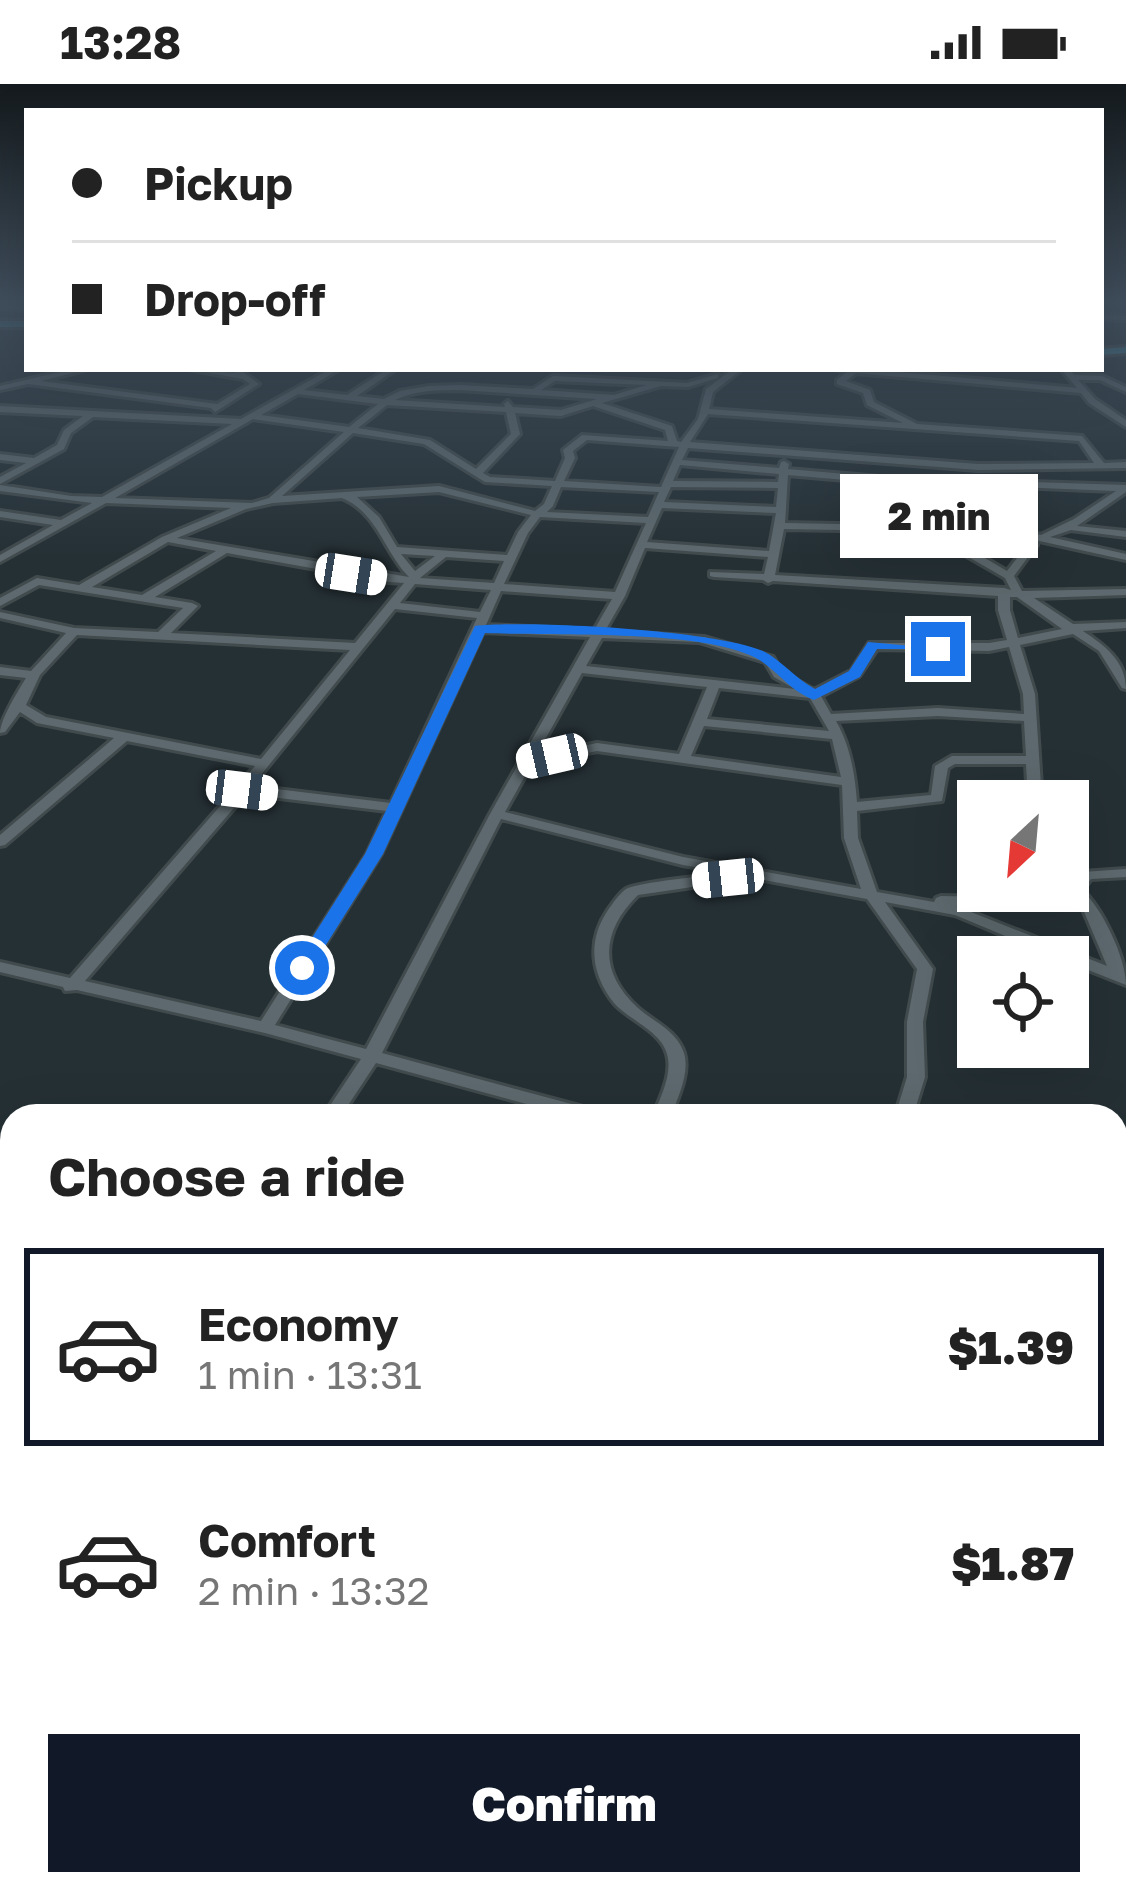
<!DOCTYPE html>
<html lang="en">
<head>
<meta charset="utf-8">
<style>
  body { margin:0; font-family:"Golos Text",sans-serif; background:#f6f6f6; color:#222; height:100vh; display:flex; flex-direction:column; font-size:45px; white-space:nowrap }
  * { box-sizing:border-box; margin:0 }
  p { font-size:39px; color:#767676 }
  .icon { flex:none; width:66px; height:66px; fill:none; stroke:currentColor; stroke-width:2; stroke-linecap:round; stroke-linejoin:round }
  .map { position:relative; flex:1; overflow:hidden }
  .details { position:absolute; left:0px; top:1020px; width:1128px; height:792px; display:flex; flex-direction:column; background:#fff; border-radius:36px 36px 0 0; box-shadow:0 12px 48px #0002 }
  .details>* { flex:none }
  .top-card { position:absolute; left:24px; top:24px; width:1080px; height:264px; border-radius:0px; box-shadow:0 12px 48px #0002; display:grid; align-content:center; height:264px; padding:0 48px; background:#fff }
  .needle { width:78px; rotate:206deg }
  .controls { position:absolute; left:957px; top:696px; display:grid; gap:24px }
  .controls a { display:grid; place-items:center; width:132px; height:132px; border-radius:0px; background:#fff; box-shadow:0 12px 48px #0002; font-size:60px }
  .end { position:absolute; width:54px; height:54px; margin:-27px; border:15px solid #1a73e8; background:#fff; box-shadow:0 0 0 6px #fff }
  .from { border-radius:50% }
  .bubble { position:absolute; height:84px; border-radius:0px; background:#fff; box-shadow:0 12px 48px #0002; font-size:39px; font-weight:800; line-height:84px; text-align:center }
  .car { position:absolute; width:36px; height:72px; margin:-36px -18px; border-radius:15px; box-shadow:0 0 9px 3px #0007; background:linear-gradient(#fff 24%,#345 0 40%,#fff 0 76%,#345 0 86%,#fff 0) }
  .top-card b { display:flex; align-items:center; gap:42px; height:114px; font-size:45px }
  .top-card b+b { border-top:3px solid #e0e0e0 }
  .top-card i { width:30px; height:30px; background:#222 }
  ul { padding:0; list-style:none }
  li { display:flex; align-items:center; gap:36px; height:198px; margin:0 24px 18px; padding:0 24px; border:6px solid transparent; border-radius:0px }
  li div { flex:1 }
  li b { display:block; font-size:45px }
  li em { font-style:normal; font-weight:800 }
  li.active { border-color:#111827 }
  li>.icon { width:108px; height:108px; stroke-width:1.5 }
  h2 { padding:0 48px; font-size:54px; line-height:144px }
  .action { display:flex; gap:24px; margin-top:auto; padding:24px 48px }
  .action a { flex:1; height:138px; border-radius:0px; background:#111827; color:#fff; font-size:48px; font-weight:800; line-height:138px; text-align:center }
  .status { display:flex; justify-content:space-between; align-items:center; height:84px; padding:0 60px; background:#fff; direction:ltr }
  .status svg { height:33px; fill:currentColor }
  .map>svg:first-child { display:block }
</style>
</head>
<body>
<div class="status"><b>13:28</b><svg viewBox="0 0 49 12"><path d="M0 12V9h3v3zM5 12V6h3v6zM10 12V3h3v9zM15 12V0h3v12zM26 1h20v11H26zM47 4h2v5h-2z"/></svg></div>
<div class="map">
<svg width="1126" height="1812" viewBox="0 0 1126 1812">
  <rect width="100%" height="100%" fill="#253035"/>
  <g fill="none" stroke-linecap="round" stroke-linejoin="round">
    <defs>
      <path id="minor" d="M0 220 27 222V226L0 224Z
        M1101 231 1126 232V236L1101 235Z
        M73 285H88L41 297 217 320 250 300 243 295 188 285 235 289 230 285H239L259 300 215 328 211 324 28 300 0 306V302Z
        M330 285H340L304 306 347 311 387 285H396L357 312 384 315 400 307 429 302 460 301 533 305 553 292 687 299 718 290V294L688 303 661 302 602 319 672 342 677 357 681 358 698 335 706 305 733 285H742L713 308 709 325 903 339 867 321 863 309 837 300V296L847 288 834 285H865L1077 304 1061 285H1069L1074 291 1102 292 1126 303V308L1100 296H1078L1095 315 1126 336V343L1089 319 1081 309 856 289 846 297 870 306 874 318 917 340 1082 352 1104 379 1126 378V384L978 386 688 364 682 376 779 384 781 378 784 377 789 380 788 385 880 393 1126 401V408L1077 442 1126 447V453L1071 446 1050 453 1126 470V476L1035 456 1037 461 1014 492 1022 507 1126 505V511L1034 514 1073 540 1126 538V544L1083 547C1104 561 1126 577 1126 605L1122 604 1099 567 1073 550 1020 561 1035 610 1042 717H1028L1026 680H955L948 684 942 717 857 727 858 754 877 808 934 818 936 814 941 812 1051 814 1068 807V798H1072L1082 788 1126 785V793L1091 795 1082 806C1102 824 1126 874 1126 901L1068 878V873H1056L955 831 885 818 933 885 923 938 925 993 913 1032H895L907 993V938L917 885 867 815 747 793 740 796 638 811C601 847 598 888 638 924 654 938 677 947 684 969 690 989 678 1013 671 1032H653C660 1014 673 990 667 970 661 947 629 936 614 919 591 890 587 857 608 826 613 819 619 810 626 805 638 798 708 792 727 789L683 781 501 735 382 969 594 1026 600 1028 603 1032H571L376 979 341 1032H323L361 975 265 949 77 906 65 907 63 903 0 888V878L70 894 255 682 127 657 5 761 0 762V751L114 654 37 639 20 628 5 648 0 649C0 636 18 607 26 594L0 591V583L31 587 66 549 0 534V528L74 544 158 548 183 524 39 501 0 522V514L37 494 79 501 162 453 231 424 106 419 0 478V471L53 441 0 433V427L61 436 92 419 0 407V401L71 412 102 413 232 340 93 333 71 349 64 365 0 400V393L26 379 0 376V370L34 374 57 361 64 346 83 332 0 328V322L241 335ZM555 297 646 301 614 311 541 306ZM460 306 597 315 561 326 513 323 508 317 504 320 505 323 395 316C415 306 438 306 460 306ZM298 310 378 320 349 343 261 331ZM387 321 506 328 511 350 476 385 430 356 358 344ZM593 322 665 346 668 357 582 351 563 366 565 374 555 397 490 393 483 389 520 350 515 329 561 332ZM708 330 1079 357 1094 379 978 380 690 358ZM253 335 344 348 269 414 252 419 115 414ZM353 349 424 360 485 398 552 402 544 420 535 427 439 402 282 412ZM587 356 679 363 661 403 564 397 575 374 573 367ZM680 381 779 390 778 398 673 397ZM788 391 880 399 980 402 998 443 785 439ZM990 402 1116 407 1074 435 1041 451 1009 444ZM561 403 659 408 648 433 547 428 553 422ZM671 403 778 404 776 423 664 418ZM439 408 531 431 518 448 507 471 397 463 379 433 357 413ZM342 414C378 429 384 468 409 493L177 454 246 425 273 419ZM662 424 776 429 769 467 647 458ZM540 433 646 439 615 508 504 500 528 449ZM784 445 950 448 965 471 1005 494 1011 506 1004 504 775 491ZM960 448 1005 449 1024 453 1027 461 1007 487 973 467ZM168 458 216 467 142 511 92 503ZM645 464 768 473 764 490 710 488V492L714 493 763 496 768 499 773 497 998 512V526L1007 556 989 559H869L851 587 814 606 782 588 773 573 704 553 605 547 625 512ZM227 469 389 498 404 499 355 559 171 549 198 522 192 519 155 513ZM401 470 435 472 415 487ZM446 473 504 477 494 499 420 494ZM415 500 491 506 480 528 400 519ZM501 507 612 515 594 546 486 541ZM1010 513H1017L1062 545 1018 554 1010 526ZM395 525 477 534 391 719 252 702ZM483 548 590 553 490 730 366 965 275 941 381 770ZM77 551 350 566 261 675 46 633 26 621 40 591ZM602 554 699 558 765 578 774 593 795 605 586 582ZM1009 563 1023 610 1024 630 938 624 831 630 821 612 859 592 877 565 989 567ZM582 589 707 603 679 670 597 659 536 672ZM719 604 810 614 829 647 707 635ZM938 632 1024 637 1026 672H952L935 682 931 711 857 718C855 690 850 661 836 637ZM704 642 832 655 841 693 691 672ZM597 667 842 701 844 754 861 805 683 773 505 728 531 681ZM246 710 387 727 367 770 261 937 85 897ZM1074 815 1082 823 1107 882 956 822 1052 824Z
        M1116 1163 1126 1165V1181L1116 1179Z
        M0 1186 12 1190V1206L0 1202Z
        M1116 1296 1126 1298V1316L1116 1314Z
        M12 1443V1473L0 1480V1451Z
        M803 1800H831L828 1812H800Z
        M833 1800H875L882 1812H840Z"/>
      <path id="major" d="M0 237H27V243H0Z
        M1126 263V269L1101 271V265Z"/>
    </defs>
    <use href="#minor" stroke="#414b4e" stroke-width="6"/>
    <use href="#major" stroke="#414b4e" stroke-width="6"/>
    <use href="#minor" fill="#5d696e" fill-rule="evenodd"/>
    <use href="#major" fill="#3d8ba6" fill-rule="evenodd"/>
  </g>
  <linearGradient id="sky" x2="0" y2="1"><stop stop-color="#141a1d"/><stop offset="0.46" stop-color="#404e5c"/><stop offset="1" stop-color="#404e5c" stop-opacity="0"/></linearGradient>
  <rect width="1126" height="473" fill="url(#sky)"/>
  <path fill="#1a73e8" d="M475 542C530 536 714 546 763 567 780 575 796 595 815 605L849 587 868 558 945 565H877L860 593 814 616C788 606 776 584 754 573 698 545 552 552 485 549L383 770 309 888H296L293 884 365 770Z"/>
</svg>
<div class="controls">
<a><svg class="needle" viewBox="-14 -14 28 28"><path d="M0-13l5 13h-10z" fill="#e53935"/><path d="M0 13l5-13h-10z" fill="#767676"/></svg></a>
<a><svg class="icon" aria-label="locate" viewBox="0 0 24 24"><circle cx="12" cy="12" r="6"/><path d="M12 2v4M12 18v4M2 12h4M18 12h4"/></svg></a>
</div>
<i class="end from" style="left:302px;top:884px"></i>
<i class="end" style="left:938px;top:565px"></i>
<div class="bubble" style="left:840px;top:390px;width:198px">2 min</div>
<i class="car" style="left:351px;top:490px;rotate:99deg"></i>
<i class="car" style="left:552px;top:672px;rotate:257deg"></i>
<i class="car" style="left:242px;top:706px;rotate:97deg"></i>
<i class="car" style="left:728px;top:794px;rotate:264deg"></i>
<div class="top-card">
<b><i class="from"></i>Pickup</b>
<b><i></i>Drop-off</b>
</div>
<section class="details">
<h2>Choose a ride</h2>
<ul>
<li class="active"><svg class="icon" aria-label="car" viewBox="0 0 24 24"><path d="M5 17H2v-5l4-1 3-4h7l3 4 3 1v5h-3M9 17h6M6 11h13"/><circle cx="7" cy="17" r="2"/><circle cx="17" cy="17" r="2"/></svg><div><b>Economy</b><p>1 min · 13:31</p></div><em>$1.39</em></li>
<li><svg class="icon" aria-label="car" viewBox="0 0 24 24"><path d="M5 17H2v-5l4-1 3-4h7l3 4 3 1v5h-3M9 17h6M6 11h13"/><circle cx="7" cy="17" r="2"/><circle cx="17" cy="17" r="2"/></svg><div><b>Comfort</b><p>2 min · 13:32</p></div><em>$1.87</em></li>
</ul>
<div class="action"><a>Confirm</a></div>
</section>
</div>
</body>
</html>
